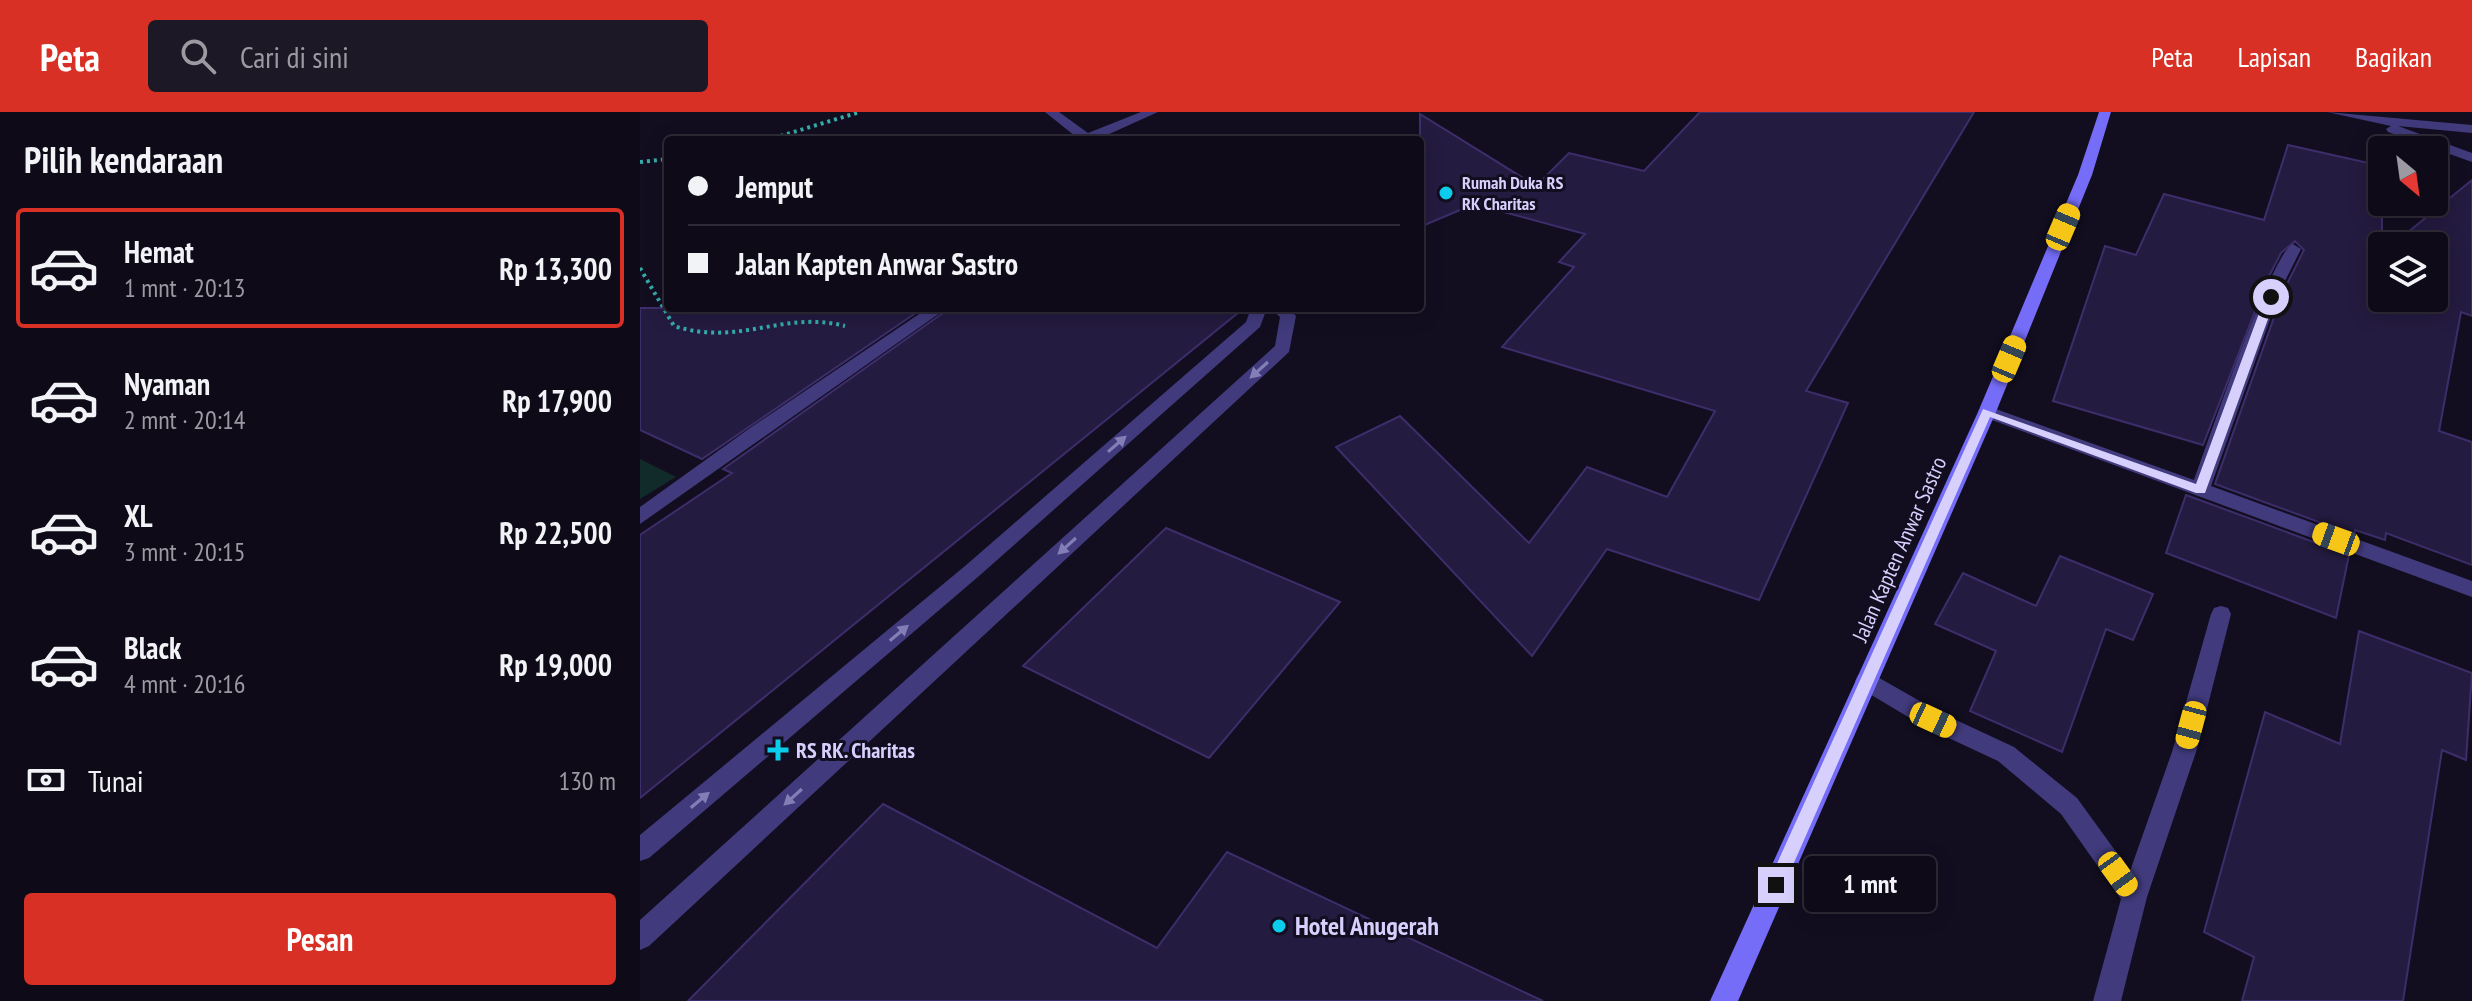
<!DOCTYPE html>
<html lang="id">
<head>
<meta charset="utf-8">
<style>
  body { margin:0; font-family:"PT Sans Narrow",sans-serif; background:#1c1825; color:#f1f3f6; height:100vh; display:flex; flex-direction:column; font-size:30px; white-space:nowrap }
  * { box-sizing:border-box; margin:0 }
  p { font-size:26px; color:#9b9aa2 }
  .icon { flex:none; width:44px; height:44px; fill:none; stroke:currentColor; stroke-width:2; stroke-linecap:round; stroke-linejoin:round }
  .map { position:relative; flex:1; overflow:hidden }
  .panel { display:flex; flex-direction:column; background:#0e0a18; width:640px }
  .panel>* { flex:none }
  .banner { position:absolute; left:24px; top:24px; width:760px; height:176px; border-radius:8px; box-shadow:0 4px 20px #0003,0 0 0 2px #2e2b37; display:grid; align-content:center; height:176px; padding:0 24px; background:#0e0a18 }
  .needle { width:52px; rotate:151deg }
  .fabs { position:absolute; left:1728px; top:24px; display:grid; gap:16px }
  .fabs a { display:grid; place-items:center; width:80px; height:80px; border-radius:8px; background:#0e0a18; box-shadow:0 4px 20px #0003,0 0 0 2px #2e2b37; font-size:40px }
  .end { position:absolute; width:36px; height:36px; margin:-18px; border:10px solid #d7d0fd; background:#111; box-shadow:0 0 0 4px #111 }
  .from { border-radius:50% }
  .bubble { position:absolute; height:56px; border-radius:8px; background:#0e0a18; box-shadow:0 4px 20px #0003,0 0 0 2px #2e2b37; font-size:26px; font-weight:800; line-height:56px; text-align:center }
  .car { position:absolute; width:24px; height:48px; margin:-24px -12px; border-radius:10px; box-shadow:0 0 6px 2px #0007; background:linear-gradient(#f5c518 24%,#345 0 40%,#f5c518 0 76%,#345 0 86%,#f5c518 0) }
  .banner b { display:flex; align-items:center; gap:28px; height:76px; font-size:30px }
  .banner b+b { border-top:2px solid #2e2b37 }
  .banner i { width:20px; height:20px; background:#f1f3f6 }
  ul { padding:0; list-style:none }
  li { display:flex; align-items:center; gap:24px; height:120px; margin:0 16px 12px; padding:0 8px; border:4px solid transparent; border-radius:8px }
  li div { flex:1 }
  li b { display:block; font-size:30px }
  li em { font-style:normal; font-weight:800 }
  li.on { border-color:#d93025 }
  li>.icon { width:72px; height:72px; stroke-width:1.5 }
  h2 { padding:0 24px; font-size:36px; line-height:96px }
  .pay { display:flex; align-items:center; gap:20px; height:88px; padding:0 24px; font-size:30px }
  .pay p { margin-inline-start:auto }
  .button { display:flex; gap:16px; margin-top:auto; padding:16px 24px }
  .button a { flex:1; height:92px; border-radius:8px; background:#d93025; color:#fff; font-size:32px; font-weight:800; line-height:92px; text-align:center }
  header { display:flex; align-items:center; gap:48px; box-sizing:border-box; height:112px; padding:0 40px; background:#d93025; color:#fff }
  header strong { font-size:38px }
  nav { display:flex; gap:44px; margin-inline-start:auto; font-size:28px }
  .search { width:560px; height:72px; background:#1c1825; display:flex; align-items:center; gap:20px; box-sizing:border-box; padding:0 28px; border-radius:8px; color:#9b9aa2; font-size:30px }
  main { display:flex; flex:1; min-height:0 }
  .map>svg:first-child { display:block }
</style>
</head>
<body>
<header>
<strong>Peta</strong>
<div class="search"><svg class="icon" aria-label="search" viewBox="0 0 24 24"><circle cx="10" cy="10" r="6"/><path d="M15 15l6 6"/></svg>Cari di sini</div>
<nav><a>Peta</a><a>Lapisan</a><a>Bagikan</a></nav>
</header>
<main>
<section class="panel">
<h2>Pilih kendaraan</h2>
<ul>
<li class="on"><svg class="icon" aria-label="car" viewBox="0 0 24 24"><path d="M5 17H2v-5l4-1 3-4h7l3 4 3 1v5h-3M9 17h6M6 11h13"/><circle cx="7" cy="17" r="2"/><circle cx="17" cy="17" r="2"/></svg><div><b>Hemat</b><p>1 mnt · 20:13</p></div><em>Rp 13,300</em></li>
<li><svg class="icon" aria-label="car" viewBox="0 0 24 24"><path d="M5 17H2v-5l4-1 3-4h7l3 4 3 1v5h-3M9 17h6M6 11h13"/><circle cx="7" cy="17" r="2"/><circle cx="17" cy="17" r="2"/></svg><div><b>Nyaman</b><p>2 mnt · 20:14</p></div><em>Rp 17,900</em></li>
<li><svg class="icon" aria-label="car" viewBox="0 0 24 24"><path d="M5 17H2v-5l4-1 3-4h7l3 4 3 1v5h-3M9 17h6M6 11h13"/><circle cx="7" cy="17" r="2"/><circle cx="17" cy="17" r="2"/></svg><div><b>XL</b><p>3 mnt · 20:15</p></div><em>Rp 22,500</em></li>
<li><svg class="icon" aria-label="car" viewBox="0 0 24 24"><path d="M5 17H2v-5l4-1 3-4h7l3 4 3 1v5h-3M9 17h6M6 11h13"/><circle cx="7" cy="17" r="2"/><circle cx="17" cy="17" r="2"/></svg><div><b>Black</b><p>4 mnt · 20:16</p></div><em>Rp 19,000</em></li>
</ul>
<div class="pay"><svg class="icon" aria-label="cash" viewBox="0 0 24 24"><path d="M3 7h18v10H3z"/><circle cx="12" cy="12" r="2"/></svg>Tunai<p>130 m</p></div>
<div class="button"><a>Pesan</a></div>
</section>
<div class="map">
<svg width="1832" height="889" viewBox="0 0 1832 889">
  <rect width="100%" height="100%" fill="#120e20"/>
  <path fill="#112a2a" d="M0 347 36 365 0 387Z"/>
  <path fill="#241b40" stroke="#3d2e6b" stroke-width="2" d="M1060 0H1334L1166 279 1208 291 1119 488 967 437 892 544 696 335 760 304 889 431 947 355 1027 385 1075 299 862 235 934 155 919 150 945 122 834 92 780 115V2L896 74 929 41 1004 59Z
    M1648 33 1742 54V186H1794V134H1751L1832 68V204L1821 200 1799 319 1832 330V453L1746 421 1745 428 1715 418 1714 423 1575 372 1643 180 1664 138 1655 129 1641 141 1628 166 1563 333 1413 289 1465 134 1496 143 1524 82 1624 108Z
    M0 196H283L62 347 0 318Z
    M310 196H604L0 686V423L92 361 83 357Z
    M1546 383 1709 443 1696 506 1526 441Z
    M526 416 700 490 569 646 383 554Z
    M1420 444 1513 482 1493 528 1466 517 1422 640 1330 599 1356 539 1295 512 1323 461 1396 494Z
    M1719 519 1832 561 1826 648 1802 638 1763 889H1602L1614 845 1564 820 1625 600 1700 632Z
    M243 692 517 836 587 740 903 889H48Z"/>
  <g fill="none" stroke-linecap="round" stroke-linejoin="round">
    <path stroke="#34acaa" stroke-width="4" stroke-dasharray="3 4" stroke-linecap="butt" d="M127 28 220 0
      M0 50 28 47
      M0 156 34 214C101 235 142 198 205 214"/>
    <path fill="#413b7d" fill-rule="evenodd" d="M405 0H419L448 21 501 0H518L456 28H440Z
      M288 196H307L0 412V395L110 316Z
      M611 196H627L620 215 339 464 9 746 0 749V723L325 454 606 210Z
      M630 196H648L656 204 649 240 9 834 0 838V808L635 234 640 205Z
      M1581 494 1588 496 1591 502 1556 640 1507 785 1481 889H1453L1481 787 1421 702 1358 649 1285 615 1218 575 1215 569 1218 563 1226 560 1234 563 1301 601 1374 635 1437 686 1490 759 1532 640 1571 502 1574 496Z"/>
    <path fill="#413b7d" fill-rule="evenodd" d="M1687 0 1832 13V21L1758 14 1832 41V50L1748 20 1746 17 1751 14Z
      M1653 132 1661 137 1640 179 1571 374 1832 469V485L1341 304 1338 300 1341 296H1353L1554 368C1566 336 1632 139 1653 132Z"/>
    <path fill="#756cf7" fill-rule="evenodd" d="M1459 0H1471L1452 63 1356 300 1098 889H1070L1338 300 1438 63Z"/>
  </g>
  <defs><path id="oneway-solid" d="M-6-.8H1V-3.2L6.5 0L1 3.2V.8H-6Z" transform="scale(2)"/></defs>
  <g fill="#847eb7">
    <use href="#oneway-solid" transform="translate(619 258) rotate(138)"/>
    <use href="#oneway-solid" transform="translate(477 332) rotate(-41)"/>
    <use href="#oneway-solid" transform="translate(427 434) rotate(138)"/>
    <use href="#oneway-solid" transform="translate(259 521) rotate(-40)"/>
    <use href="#oneway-solid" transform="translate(153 685) rotate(138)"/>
    <use href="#oneway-solid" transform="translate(60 688) rotate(-40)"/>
  </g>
  <path fill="#d7d0fd" d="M1631 182 1636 185 1565 381H1556L1350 305 1142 778H1130V767L1343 297 1556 372 1625 185Z"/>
  <g fill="#0cccec" stroke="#120e20" stroke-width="3">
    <circle cx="806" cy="81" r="8"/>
    <path d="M134 626h8v8h8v8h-8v8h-8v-8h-8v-8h8z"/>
    <circle cx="639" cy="814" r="8"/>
  </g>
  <g text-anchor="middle" stroke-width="6" stroke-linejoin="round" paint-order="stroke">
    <g font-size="18" font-weight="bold" fill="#d7d0fd" stroke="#120e20" text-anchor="start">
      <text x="822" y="77">Rumah Duka RS<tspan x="822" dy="21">RK Charitas</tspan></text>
    </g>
    <g font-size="22" fill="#d7d0fd" stroke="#120e20">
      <text transform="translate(1259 437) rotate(-66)" y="8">Jalan Kapten Anwar Sastro</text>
    </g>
    <g font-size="22" font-weight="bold" fill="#d7d0fd" stroke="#120e20" text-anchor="start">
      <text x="156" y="646">RS RK. Charitas</text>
    </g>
    <g font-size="26" font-weight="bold" fill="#d7d0fd" stroke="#120e20" text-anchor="start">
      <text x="655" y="823">Hotel Anugerah</text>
    </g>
  </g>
</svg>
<div class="fabs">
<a><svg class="needle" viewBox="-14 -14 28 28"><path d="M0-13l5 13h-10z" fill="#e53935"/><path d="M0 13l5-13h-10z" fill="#9b9aa2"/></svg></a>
<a><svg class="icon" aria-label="layers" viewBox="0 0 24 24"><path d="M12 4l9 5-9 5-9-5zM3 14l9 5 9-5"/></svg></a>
</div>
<i class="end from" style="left:1631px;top:185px"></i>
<i class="end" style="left:1136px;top:773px"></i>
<div class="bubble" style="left:1164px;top:744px;width:132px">1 mnt</div>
<i class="car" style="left:1423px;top:115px;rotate:23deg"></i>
<i class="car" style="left:1369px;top:247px;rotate:23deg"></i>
<i class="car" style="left:1696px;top:427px;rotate:290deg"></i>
<i class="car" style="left:1293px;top:608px;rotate:115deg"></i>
<i class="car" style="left:1551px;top:613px;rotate:195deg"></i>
<i class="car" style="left:1478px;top:762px;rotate:144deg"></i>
<div class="banner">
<b><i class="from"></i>Jemput</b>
<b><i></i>Jalan Kapten Anwar Sastro</b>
</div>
</div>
</main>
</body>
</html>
